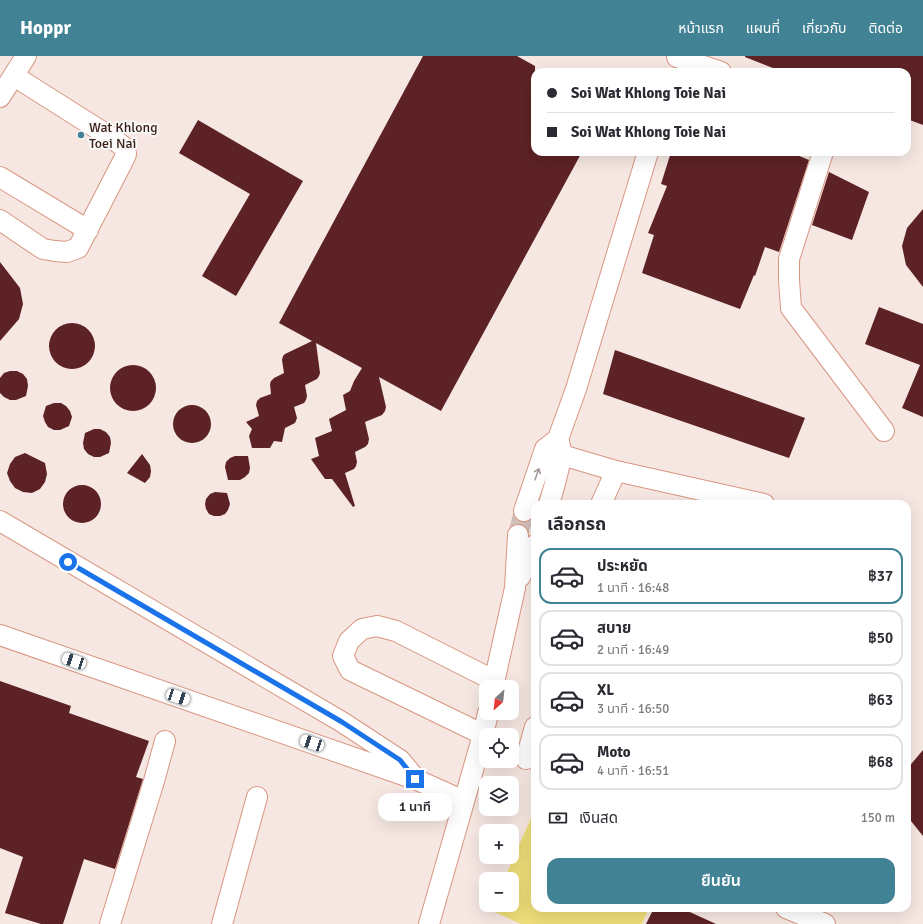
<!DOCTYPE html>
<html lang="th">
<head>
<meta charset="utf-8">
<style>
  body { margin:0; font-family:Signika,"Noto Sans Thai",sans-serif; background:#f7f7f7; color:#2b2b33; height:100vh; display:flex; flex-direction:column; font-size:15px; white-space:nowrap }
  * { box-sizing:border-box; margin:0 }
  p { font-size:13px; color:#7c7c81 }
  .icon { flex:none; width:22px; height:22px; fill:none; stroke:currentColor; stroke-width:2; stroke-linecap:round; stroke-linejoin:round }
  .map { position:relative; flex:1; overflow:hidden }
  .details { position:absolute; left:531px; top:444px; width:380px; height:412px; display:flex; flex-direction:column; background:#fff; border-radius:12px; box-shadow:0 4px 16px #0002 }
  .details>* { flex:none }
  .guide { position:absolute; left:531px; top:12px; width:380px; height:88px; border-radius:12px; box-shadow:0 4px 16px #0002; display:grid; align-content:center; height:88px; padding:0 16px; background:#fff }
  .needle { width:26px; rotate:207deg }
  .fabs { position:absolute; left:479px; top:624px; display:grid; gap:8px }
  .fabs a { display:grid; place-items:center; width:40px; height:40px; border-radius:8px; background:#fff; box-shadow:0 4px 16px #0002; font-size:20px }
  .end { position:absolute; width:18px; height:18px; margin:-9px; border:5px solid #1a73e8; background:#fff; box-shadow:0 0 0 2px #fff }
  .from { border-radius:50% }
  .bubble { position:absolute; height:28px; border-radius:12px; background:#fff; box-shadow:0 4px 16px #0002; font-size:13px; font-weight:600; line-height:28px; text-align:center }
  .car { position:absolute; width:12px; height:24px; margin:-12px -6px; border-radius:5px; box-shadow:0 0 3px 1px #0007; background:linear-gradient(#fff 24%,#345 0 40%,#fff 0 76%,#345 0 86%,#fff 0) }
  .guide b { display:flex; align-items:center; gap:14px; height:38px; font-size:15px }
  .guide b+b { border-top:1px solid #e1e1e2 }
  .guide i { width:10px; height:10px; background:#2b2b33 }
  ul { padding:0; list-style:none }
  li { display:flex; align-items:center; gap:12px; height:56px; margin:0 8px 6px; padding:0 8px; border:2px solid #e1e1e2; border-radius:12px }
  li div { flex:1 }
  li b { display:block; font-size:15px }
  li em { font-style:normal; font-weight:600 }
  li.current { border-color:#418295 }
  li>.icon { width:36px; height:36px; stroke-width:1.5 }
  h2 { padding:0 16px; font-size:18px; line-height:48px }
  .pay { display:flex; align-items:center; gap:10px; height:44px; padding:0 16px; font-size:15px }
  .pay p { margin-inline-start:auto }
  .primary-button { display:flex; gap:8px; margin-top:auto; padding:8px 16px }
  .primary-button a { flex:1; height:46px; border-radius:12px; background:#418295; color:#fff; font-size:16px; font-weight:600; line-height:46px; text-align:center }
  header { display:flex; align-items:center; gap:24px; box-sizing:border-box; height:56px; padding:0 20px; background:#418295; color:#fff }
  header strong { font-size:19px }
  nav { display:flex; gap:22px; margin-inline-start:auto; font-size:14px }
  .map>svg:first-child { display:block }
</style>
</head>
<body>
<header>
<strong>Hoppr</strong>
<nav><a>หน้าแรก</a><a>แผนที่</a><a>เกี่ยวกับ</a><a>ติดต่อ</a></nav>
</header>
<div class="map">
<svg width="923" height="868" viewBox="0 0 923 868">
  <rect width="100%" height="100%" fill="#f6e7e2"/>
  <path fill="#eedd78" d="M531 762 535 764V852H649L642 868H521L490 854 492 849H512V823H504Z"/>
  <path fill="#5d2225" d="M423 0H517L535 10V96H582L441 355 379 321 386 351 385 355 382 359 365 366 369 383 368 388 365 391 355 396 357 406 356 410 354 413 345 417 355 450 353 451 332 423H325L311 403 319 400 315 382 332 375 329 363 346 354 343 339 350 335 354 325 362 312 316 287 320 317 319 320 317 323 305 329 307 340 306 344 304 347 294 351 297 362 295 367 285 372 282 386 274 385 270 392H252L249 380 252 373 246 366 259 360 256 349 257 345 260 342 271 338 270 328 271 325 274 322 284 317 282 304 283 300 285 298 312 285 279 267Z
    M745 0H923V69L907 63V16H783L745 1Z
    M198 64 303 125 236 240 202 220 250 138 179 97Z
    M671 96H790L809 104 779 196 765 191 755 220 754 219 740 253 642 217 654 179 648 177 667 130 661 128Z
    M829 116 869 136 852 184 812 169Z
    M923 153V231L906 209 902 190 907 172Z
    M0 206 20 232 23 248 19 263 0 285Z
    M879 251 923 268V361L902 352 920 309 865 288Z
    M49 290a23 23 0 1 1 46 0a23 23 0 1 1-46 0Z
    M615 294 805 362 789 402 603 338Z
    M110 332a23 23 0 1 1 46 0a23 23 0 1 1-46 0Z
    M10 315H17L23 318 27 323 28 330 26 340 16 344H10L4 341 0 337V322L4 317Z
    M54 347H61L66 350 70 355 72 361 69 370 60 374H54L48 371 45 366 43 360 46 350Z
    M173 368a19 19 0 1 1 38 0a19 19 0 1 1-38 0Z
    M94 373H100L106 376 110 381 111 387 109 397 100 401H94L88 398 84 393 83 387 85 377Z
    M25 397 45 407 47 418 45 426 40 433 32 437 23 436 15 432 10 425 7 417 10 408 15 401Z
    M142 398 150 409 151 415 150 421 145 427 127 417Z
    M235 400H248L250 412 249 417 245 421 240 424H228L225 411 226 406 230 402Z
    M63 448a19 19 0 1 1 38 0a19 19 0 1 1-38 0Z
    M215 436 227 437 230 448 228 454 225 458 220 460H214L209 458 206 453 205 448 206 443 210 438Z
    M0 625 71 650 69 657 149 685 136 721 143 723 115 813 84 803 63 868H41L5 857 23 801 0 792Z
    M923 694V780L907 760V713Z
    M654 852H681L716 868H646Z"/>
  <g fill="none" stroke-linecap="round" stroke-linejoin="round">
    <path stroke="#d0bfb9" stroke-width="20" stroke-dasharray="20 10" stroke-linecap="butt" d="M518 479 524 455"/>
    <defs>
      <path id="minor" d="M677 1 721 16
        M0 41 26 0
        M823 96 789 203V224L791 252 884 375
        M0 121 88 174
        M0 164 43 193 55 195 67 196 78 192 124 103 126 98 125 92 112 82 14 20
        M545 393 562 399 616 415 764 448
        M549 448 554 431 562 399 559 386
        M601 448 616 415
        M524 455 545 393 558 383 576 333 648 96
        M0 465 342 666 400 704 414 721
        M520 521 535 489
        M0 579 415 723 464 745
        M493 631 515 532 518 479
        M486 680 350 614 343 600 349 585 362 573 377 570 396 575 495 625
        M526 703 535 671
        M786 852 825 868
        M110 868 154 725 165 685
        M222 868 257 741
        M429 868 483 679 488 657"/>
    </defs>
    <use href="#minor" stroke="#d89680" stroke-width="22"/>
    <use href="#minor" stroke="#fff" stroke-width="20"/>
  </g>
  <defs><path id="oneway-shaft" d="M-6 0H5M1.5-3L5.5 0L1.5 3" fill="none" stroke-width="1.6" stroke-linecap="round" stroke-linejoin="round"/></defs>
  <use stroke="#a59996" href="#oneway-shaft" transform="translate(537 418) rotate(-71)"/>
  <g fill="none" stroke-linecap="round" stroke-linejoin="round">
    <path stroke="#1a73e8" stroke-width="5" d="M68 506 342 666 400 704 415 723"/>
  </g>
  <circle fill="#418295" stroke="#f8f8f8" stroke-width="1.5" cx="81" cy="79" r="4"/>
  <g text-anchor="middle" stroke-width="4" stroke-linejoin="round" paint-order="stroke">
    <g font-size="14" fill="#371d15" stroke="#f8f8f8" text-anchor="start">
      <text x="89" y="76">Wat Khlong<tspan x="89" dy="16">Toei Nai</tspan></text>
    </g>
  </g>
</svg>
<div class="fabs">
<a><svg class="needle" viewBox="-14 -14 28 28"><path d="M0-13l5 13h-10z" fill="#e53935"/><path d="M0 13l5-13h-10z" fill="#7c7c81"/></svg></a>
<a><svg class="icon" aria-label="locate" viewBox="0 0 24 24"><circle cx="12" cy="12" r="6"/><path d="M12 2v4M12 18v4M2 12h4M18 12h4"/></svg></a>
<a><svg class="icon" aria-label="layers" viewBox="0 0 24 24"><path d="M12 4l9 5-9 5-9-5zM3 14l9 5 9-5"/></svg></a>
<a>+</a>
<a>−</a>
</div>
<i class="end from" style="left:68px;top:506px"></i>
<i class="end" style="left:415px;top:723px"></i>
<div class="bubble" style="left:378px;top:737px;width:74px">1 นาที</div>
<i class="car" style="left:74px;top:605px;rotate:289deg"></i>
<i class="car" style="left:178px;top:641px;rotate:109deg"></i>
<i class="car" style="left:312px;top:687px;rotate:289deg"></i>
<div class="guide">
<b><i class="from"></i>Soi Wat Khlong Toie Nai</b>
<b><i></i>Soi Wat Khlong Toie Nai</b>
</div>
<section class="details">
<h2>เลือกรถ</h2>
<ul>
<li class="current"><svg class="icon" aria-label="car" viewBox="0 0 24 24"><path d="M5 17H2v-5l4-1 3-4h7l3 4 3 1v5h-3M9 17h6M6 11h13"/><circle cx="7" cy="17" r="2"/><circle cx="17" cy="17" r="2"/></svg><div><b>ประหยัด</b><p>1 นาที · 16:48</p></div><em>฿37</em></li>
<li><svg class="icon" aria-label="car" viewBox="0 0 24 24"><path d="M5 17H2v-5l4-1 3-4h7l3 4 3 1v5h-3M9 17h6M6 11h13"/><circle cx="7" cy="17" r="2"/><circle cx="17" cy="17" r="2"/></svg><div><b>สบาย</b><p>2 นาที · 16:49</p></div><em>฿50</em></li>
<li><svg class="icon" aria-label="car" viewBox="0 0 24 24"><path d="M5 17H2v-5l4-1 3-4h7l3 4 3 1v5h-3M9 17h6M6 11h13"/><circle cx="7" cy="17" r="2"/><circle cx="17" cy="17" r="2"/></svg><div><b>XL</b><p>3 นาที · 16:50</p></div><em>฿63</em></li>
<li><svg class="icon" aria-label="car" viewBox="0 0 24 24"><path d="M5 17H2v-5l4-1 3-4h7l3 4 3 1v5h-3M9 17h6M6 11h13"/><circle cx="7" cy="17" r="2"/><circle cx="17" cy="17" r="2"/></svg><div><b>Moto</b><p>4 นาที · 16:51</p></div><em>฿68</em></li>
</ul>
<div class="pay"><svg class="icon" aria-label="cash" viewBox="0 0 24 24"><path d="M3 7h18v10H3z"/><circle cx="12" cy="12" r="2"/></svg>เงินสด<p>150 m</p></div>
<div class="primary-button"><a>ยืนยัน</a></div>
</section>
</div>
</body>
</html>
